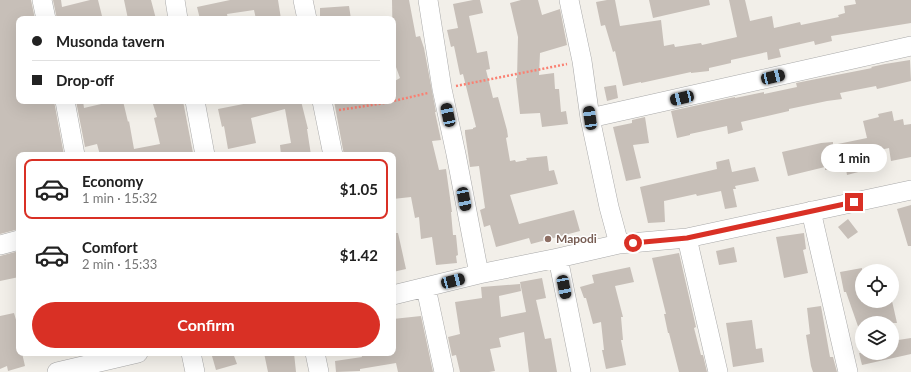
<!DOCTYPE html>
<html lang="en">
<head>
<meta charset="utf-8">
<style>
  body { margin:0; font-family:Lato,sans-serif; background:#f6f6f6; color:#222; height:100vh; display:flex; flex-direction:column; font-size:15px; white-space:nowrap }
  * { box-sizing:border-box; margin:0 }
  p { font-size:13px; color:#767676 }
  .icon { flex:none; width:22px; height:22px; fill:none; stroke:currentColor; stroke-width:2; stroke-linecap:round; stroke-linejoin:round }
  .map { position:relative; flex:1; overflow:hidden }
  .side { position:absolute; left:16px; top:152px; width:380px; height:204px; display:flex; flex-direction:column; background:#fff; border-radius:8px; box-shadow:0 4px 16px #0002 }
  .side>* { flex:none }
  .guide { position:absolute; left:16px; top:16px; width:380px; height:88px; border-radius:8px; box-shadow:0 4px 16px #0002; display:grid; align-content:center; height:88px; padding:0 16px; background:#fff }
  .tools { position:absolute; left:855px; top:264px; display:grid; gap:8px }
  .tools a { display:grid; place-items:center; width:44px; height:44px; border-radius:50%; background:#fff; box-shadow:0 4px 16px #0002; font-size:20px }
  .end { position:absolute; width:18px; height:18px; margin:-9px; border:5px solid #d93025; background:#fff; box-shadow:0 0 0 2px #fff }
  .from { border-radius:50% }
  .bubble { position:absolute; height:28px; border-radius:14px; background:#fff; box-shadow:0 4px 16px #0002; font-size:13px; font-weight:700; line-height:28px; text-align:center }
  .car { position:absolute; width:12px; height:24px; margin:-12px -6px; border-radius:5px; box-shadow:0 0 3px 1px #0007; background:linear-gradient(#222 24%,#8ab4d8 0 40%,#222 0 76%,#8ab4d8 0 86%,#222 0) }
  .guide b { display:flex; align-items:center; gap:14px; height:38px; font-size:15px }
  .guide b+b { border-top:1px solid #e0e0e0 }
  .guide i { width:10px; height:10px; background:#222 }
  ul { padding:7px 0 0; list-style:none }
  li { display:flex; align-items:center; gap:12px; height:60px; margin:0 8px 6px; padding:0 8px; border:2px solid transparent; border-radius:8px }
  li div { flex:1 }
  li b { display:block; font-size:15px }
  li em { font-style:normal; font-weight:700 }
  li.current { border-color:#d93025 }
  li>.icon { width:36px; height:36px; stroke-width:1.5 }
  .button { display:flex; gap:8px; margin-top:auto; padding:8px 16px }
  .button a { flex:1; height:46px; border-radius:24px; background:#d93025; color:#fff; font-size:16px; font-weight:700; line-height:46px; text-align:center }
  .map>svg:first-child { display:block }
</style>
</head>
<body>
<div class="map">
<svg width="911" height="372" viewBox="0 0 911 372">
  <rect width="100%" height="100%" fill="#f2efe9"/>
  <path fill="#c7bfb8" d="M0 0H31L35 19H19V101H54L64 155H19V229L0 234Z
    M53 0H61L62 7 90 0H98L102 16 89 19H57Z
    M124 0H151L156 19H128Z
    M230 0H278L281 19H256L254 10 227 14 228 19H200L197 7Z
    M392 0H409L416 37 420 36 424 48 436 112H435L441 140 432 141 439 170 446 169 452 212H451L453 235H456L458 255 456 256 457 263 436 265 432 237 421 239 419 217 415 218 411 197 393 199V155H344L334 101H393V82L400 78 393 59Z
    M473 0H480L483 13 469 16 477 53 487 51 490 69 486 70 493 98 498 97 507 130 508 137 506 138 510 161 515 160 516 162 527 160 526 158 547 156 549 171 554 170 558 184 510 195 519 224 574 210 580 231 531 244 529 238 496 247 490 225 484 227 480 210 485 208 479 166 470 167 465 133V130L473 129V128L476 127 463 74 460 75 454 46 451 47 447 30 458 28 453 4Z
    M521 0H538L542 15 560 9 567 45 540 53 539 75 554 73 555 89H559L561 112 566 111 568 124 542 127 540 113 520 114 516 78H517L518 37 510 3Z
    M607 0H615L620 26 661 20 664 46 674 44 675 47 701 43 702 45 737 37 729 0H745L750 21 772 16 774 28 800 22 801 25 839 17 838 15 845 13 844 6 856 4 855 0H911V23L831 36 832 41 815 45 814 41 779 49 781 57 768 60 767 52 731 60V63L709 68V71L691 73V72L641 83V82L623 86 615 51 613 52 605 25 601 26 596 2Z
    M649 0H709L710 5 653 18Z
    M349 6 351 19H320V8Z
    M910 60 911 81 877 89 876 86 840 93 842 99 827 101 789 109V111L741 122 743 130 728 134 727 126 690 134V135L677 138 671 111 735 97V98L764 92V94L797 87 796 83 872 68 871 67 885 64Z
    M616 85 618 98 607 101 604 87Z
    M76 101H83L84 108 114 101H123L128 122 129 121 134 149 160 144 154 118 157 117 152 101H183L193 153 183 155H100L97 144 85 147Z
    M258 101H301L308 129H307L311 155H281L280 145 291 143 285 109 251 118 256 143 228 149 224 126 222 127 218 109Z
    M892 111 894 121 903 119 904 125 911 124V157L891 161 889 148 858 155 862 171 847 175 846 169 825 170V167L788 176 782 152 821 143 833 142V145L867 138 863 121 879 117 878 114Z
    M645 117 649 143 633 145 641 178 626 181 613 127 632 123V120Z
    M729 159 732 172 755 167 759 181 735 186 736 189H733L737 207 725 209 721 191 697 196 696 194 664 201 665 222 648 223 640 187 717 169 716 162Z
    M911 205V246H908L897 209Z
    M848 219 858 232 848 239 838 227Z
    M393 233H398L406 269 393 272Z
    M804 233 806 249 803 250 808 273 784 278 776 237Z
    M734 247 737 262 719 265 716 251Z
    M19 251V277L0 281V256Z
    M679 253 696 327 694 328 701 355H703L707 372H679L669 333H668L664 314H666L652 258Z
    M630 267 634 282 615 286 623 317H621L623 340H621L626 365 606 369 602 350H604L601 322 593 324 586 298H584L580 287 594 283 592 275Z
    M862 268V301H892L897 323H862V332H860L846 292H844L840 272Z
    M542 278 546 298 536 300 545 339 551 338 557 372H529L524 332 499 338 501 347 490 349 495 371 489 372H460L456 355 452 356 448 337 460 334 455 302 482 298 481 287 520 284 521 291 499 296 501 317 526 312 520 282Z
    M821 306 830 357H833L837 372H813L811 366 806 335 810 334 807 308Z
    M14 313 19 330V353H22L25 366 8 371 7 366 0 369V316Z
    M421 316 433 372H398L396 363 360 369V371L336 372 335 361 362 357 361 353H393V319Z
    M752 320 756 349 762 348 764 362 733 367 726 323Z
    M911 338V354L862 365 859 353H892V341Z
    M222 353H233L237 364 216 370 212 356Z
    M264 353H294L296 372H268Z"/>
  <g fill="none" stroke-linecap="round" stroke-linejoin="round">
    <defs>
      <path id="minor" d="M42 0 46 19
        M175 0 178 19
        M303 0 307 19
        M428 0 442 89 456 154 479 274
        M65 101 75 155
        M195 101 205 155
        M322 101 333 155
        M590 118 911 46
        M811 211 848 372
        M687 238 718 372
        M619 244 687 238 911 190
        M0 245 19 240
        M558 258 581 372
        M426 288 444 372
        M393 295 479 274 558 258 619 244 609 207 590 118 582 61 569 0
        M191 353 195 372
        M315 353 319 372
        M57 372 138 353"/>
    </defs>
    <use href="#minor" stroke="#a9a9a9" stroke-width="20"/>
    <path stroke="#fa8072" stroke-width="2.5" stroke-dasharray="2 2" stroke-linecap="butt" d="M456 86 567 64
      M339 110 385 103 428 93"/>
    <use href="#minor" stroke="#fff" stroke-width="19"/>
  </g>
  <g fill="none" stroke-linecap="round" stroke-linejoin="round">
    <path stroke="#d93025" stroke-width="5" d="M633 243 687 238 854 202"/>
  </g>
  <circle fill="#8d6e63" stroke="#fff" stroke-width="1.5" cx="548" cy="239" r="4"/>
  <g text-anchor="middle" stroke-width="3" stroke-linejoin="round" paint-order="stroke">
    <g font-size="12" font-weight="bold" fill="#785e54" stroke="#fff" text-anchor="start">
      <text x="556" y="243">Mapodi</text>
    </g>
  </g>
</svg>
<div class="tools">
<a><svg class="icon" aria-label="locate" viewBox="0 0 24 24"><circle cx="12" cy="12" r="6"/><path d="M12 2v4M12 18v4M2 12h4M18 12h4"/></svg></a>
<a><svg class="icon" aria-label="layers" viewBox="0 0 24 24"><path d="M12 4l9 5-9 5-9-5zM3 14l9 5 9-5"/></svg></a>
</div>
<i class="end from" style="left:633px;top:243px"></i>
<i class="end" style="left:854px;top:202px"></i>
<div class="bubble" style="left:821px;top:144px;width:66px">1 min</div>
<i class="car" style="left:773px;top:77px;rotate:77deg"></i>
<i class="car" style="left:682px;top:98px;rotate:257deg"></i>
<i class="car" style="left:448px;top:115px;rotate:348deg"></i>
<i class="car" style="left:590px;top:118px;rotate:352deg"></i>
<i class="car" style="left:464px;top:199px;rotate:169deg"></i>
<i class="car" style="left:453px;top:281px;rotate:75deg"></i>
<i class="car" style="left:564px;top:287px;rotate:169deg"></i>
<div class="guide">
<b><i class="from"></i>Musonda tavern</b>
<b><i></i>Drop-off</b>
</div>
<section class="side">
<ul>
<li class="current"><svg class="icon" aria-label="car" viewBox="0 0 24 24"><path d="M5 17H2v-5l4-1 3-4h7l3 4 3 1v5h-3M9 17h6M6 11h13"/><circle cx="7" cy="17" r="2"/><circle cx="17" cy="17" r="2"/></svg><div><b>Economy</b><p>1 min · 15:32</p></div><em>$1.05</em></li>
<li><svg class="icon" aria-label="car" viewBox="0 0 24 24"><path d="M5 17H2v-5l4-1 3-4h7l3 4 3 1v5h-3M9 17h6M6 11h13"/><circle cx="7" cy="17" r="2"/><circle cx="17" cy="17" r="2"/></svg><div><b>Comfort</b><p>2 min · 15:33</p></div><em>$1.42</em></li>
</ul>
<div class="button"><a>Confirm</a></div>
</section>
</div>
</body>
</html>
